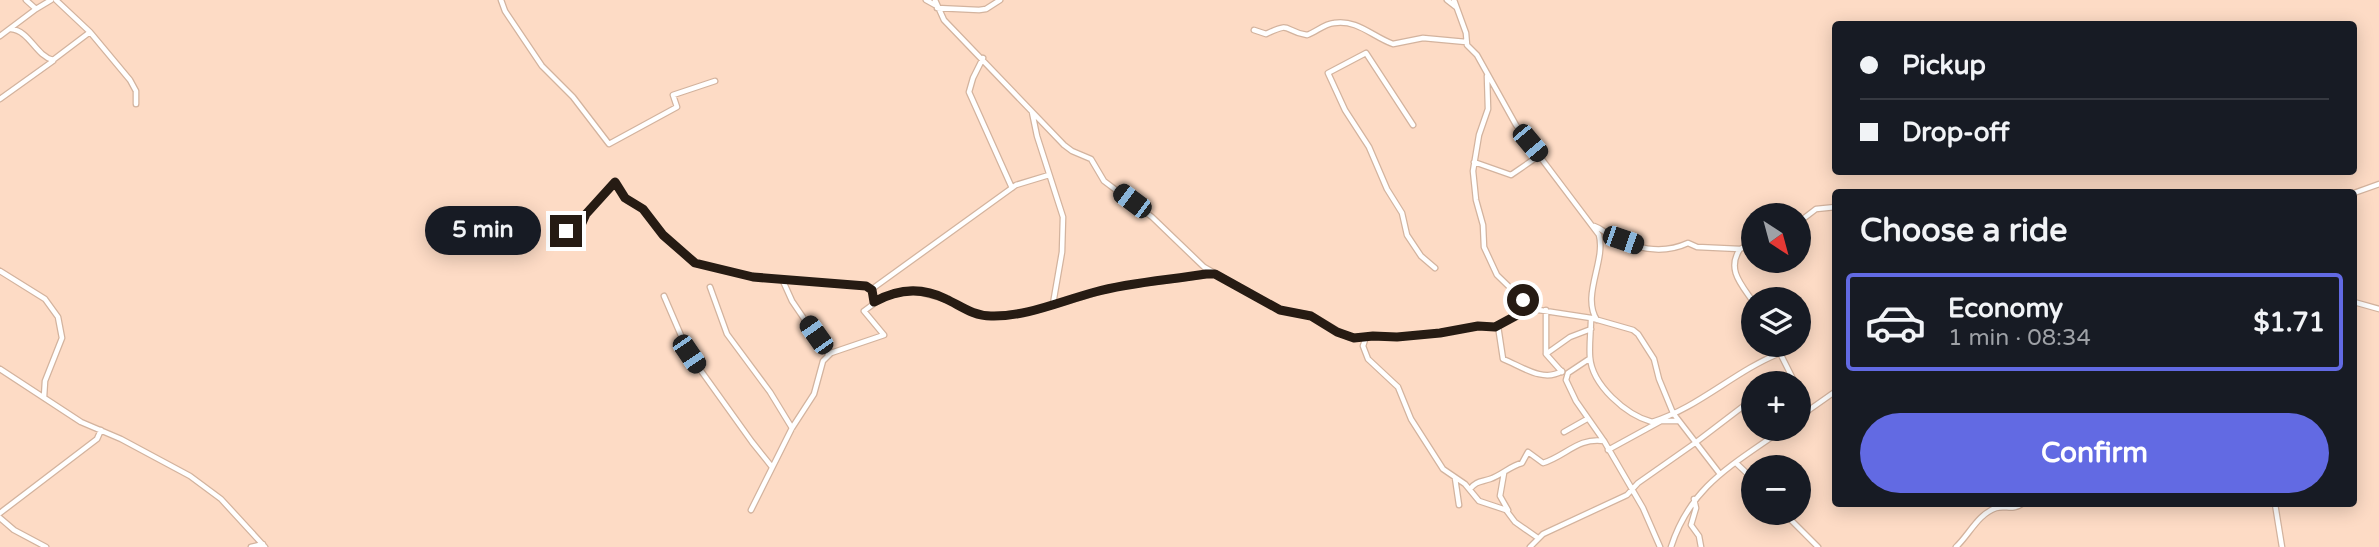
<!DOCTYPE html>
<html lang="en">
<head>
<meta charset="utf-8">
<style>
  body { margin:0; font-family:"Varela Round",sans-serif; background:#20242c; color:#f1f3f6; height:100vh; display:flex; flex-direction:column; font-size:26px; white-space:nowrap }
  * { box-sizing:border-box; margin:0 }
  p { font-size:23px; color:#9ea1a6 }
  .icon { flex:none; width:38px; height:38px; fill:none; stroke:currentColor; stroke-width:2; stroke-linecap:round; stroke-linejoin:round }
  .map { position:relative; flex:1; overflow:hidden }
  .sheet { position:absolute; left:1832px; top:189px; width:525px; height:318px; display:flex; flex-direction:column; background:#171b24; border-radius:7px; box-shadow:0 4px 18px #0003 }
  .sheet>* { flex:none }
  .guide { position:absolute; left:1832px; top:21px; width:525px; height:154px; border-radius:7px; box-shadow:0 4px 18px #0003; display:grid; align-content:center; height:154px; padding:0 28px; background:#171b24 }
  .needle { width:46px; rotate:144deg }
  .fabs { position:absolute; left:1741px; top:203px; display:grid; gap:14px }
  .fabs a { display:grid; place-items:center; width:70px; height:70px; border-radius:50%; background:#171b24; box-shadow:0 4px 18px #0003; font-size:35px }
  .end { position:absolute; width:32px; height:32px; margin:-16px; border:9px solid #261b13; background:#fff; box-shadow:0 0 0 4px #fff }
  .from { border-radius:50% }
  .bubble { position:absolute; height:49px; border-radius:24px; background:#171b24; box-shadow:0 4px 18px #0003; font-size:23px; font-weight:700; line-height:49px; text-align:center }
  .car { position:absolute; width:21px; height:42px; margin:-21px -10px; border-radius:9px; box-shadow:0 0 5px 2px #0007; background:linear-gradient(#222 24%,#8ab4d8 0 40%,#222 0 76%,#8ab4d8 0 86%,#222 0) }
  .guide b { display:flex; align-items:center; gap:24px; height:66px; font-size:26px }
  .guide b+b { border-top:2px solid #363941 }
  .guide i { width:18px; height:18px; background:#f1f3f6 }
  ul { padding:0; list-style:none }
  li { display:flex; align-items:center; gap:21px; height:98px; margin:0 14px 10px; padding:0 14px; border:4px solid #363941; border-radius:7px }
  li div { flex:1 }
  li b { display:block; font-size:26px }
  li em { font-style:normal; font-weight:700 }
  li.current { border-color:#626ae3 }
  li>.icon { width:63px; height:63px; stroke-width:1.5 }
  h2 { padding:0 28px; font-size:32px; line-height:84px }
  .primary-button { display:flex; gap:14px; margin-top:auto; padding:14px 28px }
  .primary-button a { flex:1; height:80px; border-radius:42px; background:#626ae3; color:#fff; font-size:28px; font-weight:700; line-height:80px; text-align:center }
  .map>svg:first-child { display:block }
</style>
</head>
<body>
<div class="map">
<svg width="2379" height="547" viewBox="0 0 2379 547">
  <rect width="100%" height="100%" fill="#fddbc5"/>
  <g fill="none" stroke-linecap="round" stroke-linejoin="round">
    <defs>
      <path id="street" d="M26 0 36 9 51 0
        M56 0 90 32 130 80 136 91V104
        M501 0 505 11 542 66 573 97 609 144 677 107 673 95 715 81
        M926 0 935 5
        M935 0 944 20 1064 145 1072 151 1091 159 1104 181 1152 217 1204 267 1280 310 1311 315 1348 337H1397L1440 333 1478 326 1495 327 1521 313 1532 309 1591 318 1633 330 1638 334 1654 359 1659 379 1673 413 1720 474
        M1447 0 1456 7
        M1454 0 1466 33 1467 45 1477 55 1516 125 1599 235C1606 261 1581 296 1597 320
        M937 8 979 10 986 9 1000 0
        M11 29C30 31 35 55 53 60L90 32
        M1254 30 1266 34C1293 21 1282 31 1307 35 1316 32 1324 24 1334 23 1357 19 1373 37 1393 44L1423 38 1466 42
        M0 36 36 9
        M983 58 973 78 969 92 1012 188
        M1487 76 1488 109 1479 135 1473 171 1476 200 1483 225 1484 247 1497 275 1532 309
        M0 99 53 61
        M1032 112 1037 136 1063 217 1062 252 1053 304
        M1413 125 1366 53 1328 73 1345 110 1369 147 1387 189 1402 213 1407 235 1421 256 1435 268
        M1474 162 1511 175 1540 155
        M2354 193 2379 184
        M1799 222 1816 209 1836 207
        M1594 226C1600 228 1603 231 1608 234 1633 249 1662 255 1688 243L1697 247 1740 249
        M562 234 582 223 586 214 615 182 628 201 643 209 663 235 695 263 753 277 866 286 872 290 874 302
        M1754 243 1740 249C1726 270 1742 285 1754 303
        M0 271 45 299 58 317 62 338 45 381 44 397
        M783 281 792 301 828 354
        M710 287 727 334 770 392 792 428
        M872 289 1016 185 1049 175
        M664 296 689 354 752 442 772 467
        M2354 302 2379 309
        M1546 310V354L1562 372
        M1591 318C1591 331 1589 344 1590 357 1592 385 1626 415 1652 422 1698 408 1735 371 1780 353
        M1498 326 1503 359C1521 366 1543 383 1562 371
        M1366 337 1363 346 1368 359 1398 387 1411 419 1443 469 1465 484 1479 501 1506 510 1515 522 1538 538
        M1776 345 1795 383
        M1546 354 1570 337 1591 329
        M1589 359 1568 373 1566 380 1576 401 1604 441 1643 508 1660 547
        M0 369 81 422 121 439 190 476 221 499 265 547
        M1773 383 1791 376
        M1799 392 1808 410
        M1799 417 1836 391
        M1564 432 1587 419
        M1608 450 1661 421H1678
        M1736 463 1754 480
        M1504 473 1500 496 1508 510
        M1455 478 1459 505
        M1470 489C1476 481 1481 482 1490 479 1502 475 1510 466 1522 463L1528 452 1543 463C1566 456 1578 437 1604 441
        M1694 499 1696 508 1691 525 1699 536 1701 547
        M2275 504 2282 547
        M751 510 792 428 814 394 823 361 831 353 884 335 864 311 883 297 911 290 946 299 976 314 995 316 1034 311 1116 287 1214 274
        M0 513 97 439 101 430
        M1784 513 1818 547
        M0 518 14 530 46 547
        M251 547 263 544
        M1530 547 1543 534 1627 495 1638 483 1695 443 1754 398
        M1671 547C1691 485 1733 465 1783 429
        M1956 547C1969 535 1978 514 1996 508 2006 505 2012 511 2022 504"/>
    </defs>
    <use href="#street" stroke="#d3b39e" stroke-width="7"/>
    <use href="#street" stroke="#fff" stroke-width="4.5"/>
  </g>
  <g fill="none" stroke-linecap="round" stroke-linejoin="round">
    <path stroke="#261b13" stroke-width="9" d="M566 231 582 223 586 214 615 182 625 198 643 209 663 235 695 263 753 277 866 286 872 290 874 302C897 289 922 287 946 299 961 306 973 316 991 316 1026 317 1061 301 1095 292 1131 282 1170 280 1206 274H1215L1280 310 1311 316 1337 332 1354 338 1373 336 1397 337 1440 333 1478 326 1495 327 1521 313 1532 309 1523 300"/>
  </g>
</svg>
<div class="fabs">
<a><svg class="needle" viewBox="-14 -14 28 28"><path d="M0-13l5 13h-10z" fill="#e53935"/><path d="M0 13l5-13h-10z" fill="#9ea1a6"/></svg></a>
<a><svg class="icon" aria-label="layers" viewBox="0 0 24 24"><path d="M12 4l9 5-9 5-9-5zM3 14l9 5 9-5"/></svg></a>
<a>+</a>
<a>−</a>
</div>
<i class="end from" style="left:1523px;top:300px"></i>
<i class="end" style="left:566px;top:231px"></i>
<div class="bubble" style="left:425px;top:206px;width:116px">5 min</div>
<i class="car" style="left:1530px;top:143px;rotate:140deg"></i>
<i class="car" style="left:1132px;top:201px;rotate:307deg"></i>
<i class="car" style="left:1623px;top:240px;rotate:109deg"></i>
<i class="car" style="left:816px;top:335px;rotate:325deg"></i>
<i class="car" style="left:689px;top:354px;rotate:146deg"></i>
<div class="guide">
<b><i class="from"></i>Pickup</b>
<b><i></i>Drop-off</b>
</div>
<section class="sheet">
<h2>Choose a ride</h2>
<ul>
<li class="current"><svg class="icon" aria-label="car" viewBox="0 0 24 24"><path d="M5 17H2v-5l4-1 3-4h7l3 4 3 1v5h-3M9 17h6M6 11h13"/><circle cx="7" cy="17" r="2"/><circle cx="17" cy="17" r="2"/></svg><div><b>Economy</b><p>1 min · 08:34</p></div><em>$1.71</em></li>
</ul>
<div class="primary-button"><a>Confirm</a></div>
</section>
</div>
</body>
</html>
